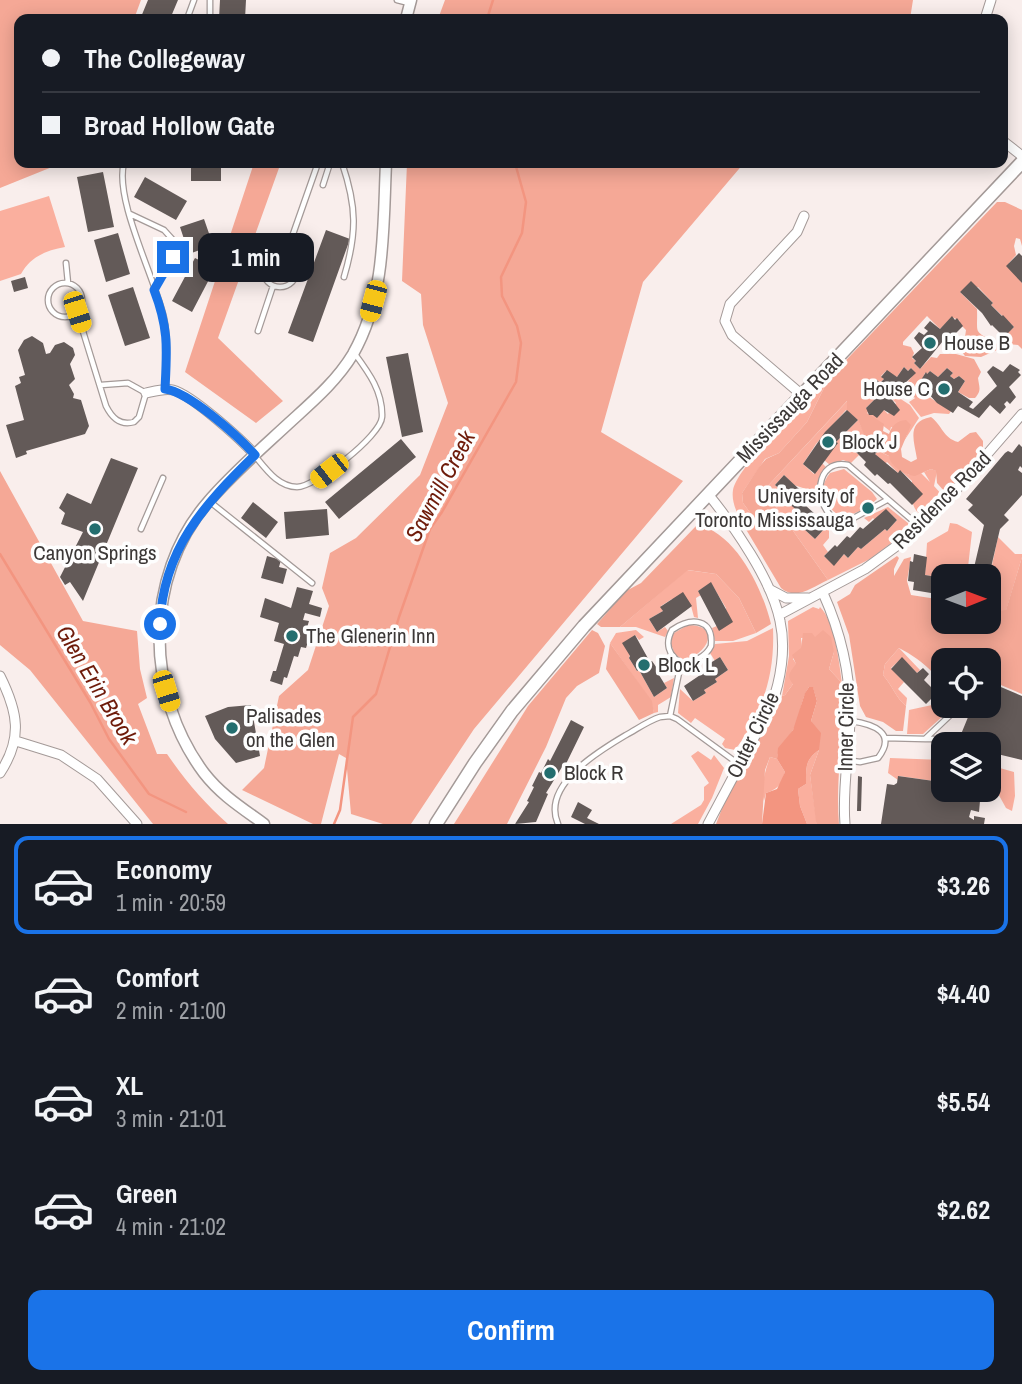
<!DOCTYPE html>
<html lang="en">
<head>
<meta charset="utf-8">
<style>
  body { margin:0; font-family:"Archivo Narrow",sans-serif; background:#20242c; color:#f1f3f6; height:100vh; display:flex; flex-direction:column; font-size:26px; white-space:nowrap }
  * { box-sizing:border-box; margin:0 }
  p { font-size:23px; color:#9ea1a6 }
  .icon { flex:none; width:38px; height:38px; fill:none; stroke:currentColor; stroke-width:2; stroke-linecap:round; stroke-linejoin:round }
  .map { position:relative; height:824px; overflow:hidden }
  .details { display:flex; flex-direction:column; background:#171b24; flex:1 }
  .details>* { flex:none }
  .guide { position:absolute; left:14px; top:14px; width:994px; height:154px; border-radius:14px; box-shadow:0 4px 18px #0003; display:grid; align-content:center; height:154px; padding:0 28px; background:#171b24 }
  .needle { width:46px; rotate:89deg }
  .controls { position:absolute; left:931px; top:564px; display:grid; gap:14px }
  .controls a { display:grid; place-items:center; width:70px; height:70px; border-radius:14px; background:#171b24; box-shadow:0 4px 18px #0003; font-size:35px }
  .end { position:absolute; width:32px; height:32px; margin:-16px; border:9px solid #1a73e8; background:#fff; box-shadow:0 0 0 4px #fff }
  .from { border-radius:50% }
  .bubble { position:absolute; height:49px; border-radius:14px; background:#171b24; box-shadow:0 4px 18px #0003; font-size:23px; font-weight:800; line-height:49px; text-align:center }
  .car { position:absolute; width:21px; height:42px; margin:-21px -10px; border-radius:9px; box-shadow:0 0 5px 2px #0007; background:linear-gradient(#f5c518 24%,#345 0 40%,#f5c518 0 76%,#345 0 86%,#f5c518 0) }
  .guide b { display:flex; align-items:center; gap:24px; height:66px; font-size:26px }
  .guide b+b { border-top:2px solid #363941 }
  .guide i { width:18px; height:18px; background:#f1f3f6 }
  ul { padding:12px 0 0; list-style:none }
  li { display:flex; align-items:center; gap:21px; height:98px; margin:0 14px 10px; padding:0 14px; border:4px solid transparent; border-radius:14px }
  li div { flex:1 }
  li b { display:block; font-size:26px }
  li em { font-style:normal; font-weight:800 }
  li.on { border-color:#1a73e8 }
  li>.icon { width:63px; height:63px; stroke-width:1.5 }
  .button { display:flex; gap:14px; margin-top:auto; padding:14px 28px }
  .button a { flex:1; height:80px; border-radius:14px; background:#1a73e8; color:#fff; font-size:28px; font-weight:800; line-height:80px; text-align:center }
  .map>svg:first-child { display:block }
</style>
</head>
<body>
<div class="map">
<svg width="1022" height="824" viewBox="0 0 1022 824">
  <rect width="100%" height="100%" fill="#f9eeec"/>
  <path fill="#faaf9e" d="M49 196 65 247C47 250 30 257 21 274L0 281V211Z
    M829 378 807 422 779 453 765 459 742 493 743 503 754 518 745 520 744 526C738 515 731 503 733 490 738 465 808 399 829 378Z
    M927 385 930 387 927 391 930 395 929 397 951 411 949 414 934 413 921 417 909 402 926 391Z
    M893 394 910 405 919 418 904 441 907 434 891 427 890 431 869 415 884 410 888 414 896 403 890 397Z
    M850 398C859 420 865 447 889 456L896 467 909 475 921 473 930 482 924 472 931 469 937 471 934 486 943 496 925 516C910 513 911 493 912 481L901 471 898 473 887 462 885 464 875 454 877 451 866 440 855 451 859 455 851 463 843 460 830 465 824 460 836 442 858 420 846 410 816 444 803 464 814 474 822 463 827 468 817 486 819 503 816 504 806 489 794 485 784 475 775 485 790 499 788 502 799 512 796 515 807 525 804 529 815 539 825 528 821 524 826 519 829 523V538L823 545 828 552 824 556 834 565 844 554 848 558 858 547 861 549 885 529 887 531 897 520 886 510 875 520 873 518 869 522 864 518 888 507 913 527 870 559 828 580 764 490Z
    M844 469 872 492 877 499 867 508 843 518C825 508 816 490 830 473Z
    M950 523 957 524 972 532 967 576H943V578L925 575 927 543 948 531Z
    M998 537 1015 554H1022V557L1006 611 989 613V579Z
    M687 570 716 574 739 598 756 633 733 641H715L712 628 717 626 720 631 726 608 711 583 698 591 701 595 696 598 698 618 694 617 691 606 672 599 661 606 663 611 649 619 657 632 665 627 668 631 665 637 636 627H620Z
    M813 607 819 609 820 607C835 621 839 662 842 683L829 669 834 652 815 637 801 638 802 648 793 659 797 665 793 684 785 695 782 696 789 656 788 621Z
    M688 625C720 625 710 652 685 660L675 655 670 641 674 633Z
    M773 628C775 675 763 712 735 750L725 748 722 744 725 739 695 718 691 723 678 713 680 689 693 701 706 693 704 690 717 682 715 679 728 670 720 657 715 661 710 653 715 644 747 641Z
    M636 630 644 637 639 640 635 635 629 658 637 671 639 670 654 697 667 688 664 683 674 678 671 697 658 705V712L654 713 651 701 610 643 616 633Z
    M899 648 920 670 917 673 902 658 891 668 904 682 898 689 907 698 906 706C896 698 892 685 883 675L885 664Z
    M932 705 944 715 923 734H907L909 710Z
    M819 750 810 775 817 824H807L800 806 798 789 806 784C806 767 805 760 819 750Z
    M698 751 711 760 714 755 724 768 712 798 698 824H671L701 805 704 800V787L709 783 691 756Z
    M770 757 777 759 785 772C781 785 778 789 766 793L764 801C760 787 765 771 770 757Z
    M890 758 943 760V785L941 782 899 776 898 780 888 773Z
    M989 765 1014 772 1015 796 1012 811 1006 808 990 779 993 777 992 774 989 776Z"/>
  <path fill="#f5a896" d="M0 0H141L134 19H19V163H62L0 188Z
    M445 0H913L910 19H438Z
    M254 163H280L279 168 218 338 283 401 256 423 185 372Z
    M407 163H744L643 282 601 432 683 481 474 729 411 824H383L351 814 346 758 339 754 321 824H313L242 790 264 768 279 696 308 670 329 606 322 588 330 553 356 538 420 475 448 403 423 325 421 294 402 281Z
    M997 202H1005L1022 210V246L1020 239 1016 238 1014 246 1016 255 1009 263 1022 283V349L1018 345 1008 344 1004 336 1014 327 991 305 993 303 978 287 960 292 977 309C978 336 972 329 997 344V350L981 357 965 356 962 352 971 345 965 337 966 330 959 323 960 321 952 317 940 329 927 316 903 342V345L911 347 914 353 912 358 916 361 914 363 920 369 931 357 937 358 940 354H956L974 359 981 372 978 378C979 387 982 390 975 398H969L958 392 965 381 959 376 954 379 950 376 953 373 947 368 938 377 930 371 927 374 925 373 922 380 927 385 926 391 916 398 909 396 902 390 903 387 915 373 911 368 908 371 904 367 897 377 886 371 881 376 884 379 880 383 877 380 871 386 878 396 866 408 869 411 867 413 884 424 883 431 889 434C892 425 897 421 906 420L911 425 901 449 902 457 911 462 917 459C914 440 906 422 931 417 942 425 943 438 958 442L970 433 976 432 983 441V451L948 490 944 491 937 483 936 471 931 469 915 476C904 475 890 466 889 456L883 453 866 439 858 420 847 410V401L764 490 828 580C812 587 796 601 781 588L744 526 745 520 754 518 743 503 742 493 759 467 766 459 779 453 807 422 829 378Z
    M0 471 83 621 137 631 140 669 147 698 138 704 157 754H167C185 780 204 803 228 824H153L30 670 0 645Z
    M697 525C736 532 763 590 771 624L756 633 739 598 716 574 688 570 620 627H601L597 624 626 591 641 583Z
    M897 556 899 558 894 569V576L904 559 911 557 907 581 911 595 943 600V621H989V613L1006 610 1022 557V694L989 680V660H943V703L937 700 940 692 932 682 933 673C924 663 911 654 899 648L885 664 883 675C892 685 896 698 906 706L903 731H896L883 722 866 717 860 706 849 635 837 602 850 594 855 585Z
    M592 630 598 633 605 646 599 673 577 686 566 698 546 747 507 824H454L528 706Z
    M823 630 831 637 834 652 829 669 842 683C845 730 835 777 839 824H817L816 822 810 775 819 750 811 721 817 701 813 688 809 687C800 699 801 717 793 730 787 741 778 745 777 759L770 757 765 770 762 824H716L725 801 782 696 785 695 793 684C786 676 790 672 796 664L792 655 801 648 803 633H812L815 637Z
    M610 643 652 701 654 713 639 720 606 669Z"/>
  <path fill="#f39580" d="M809 687H813L817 701 811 721 821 733 819 750C805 760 806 767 806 784L798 789 800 806 807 824H762L766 793 777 789 785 772 777 759 778 748 793 730 805 693Z"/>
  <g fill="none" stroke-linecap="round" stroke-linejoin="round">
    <path stroke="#f39580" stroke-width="2.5" d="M487 19 493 0
      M0 554 90 702 109 739 149 794 186 812
      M334 824 340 810 353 717 376 694 399 617 430 529 442 512 516 382 521 343 517 326 502 296 501 277 522 233 526 202 515 163"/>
  </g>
  <path fill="#635a58" d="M148 0H178L170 19H147L141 17Z
    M220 0H246L245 19H219Z
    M191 163H221V181H191Z
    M103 172 114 227 88 232 77 177Z
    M145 177 187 201 176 220 134 197Z
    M204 219 213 245 189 254 180 227Z
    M326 230 350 239 313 342 288 333Z
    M118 233 130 274 106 282 94 240Z
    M1019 253 1022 256V283L1006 266Z
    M195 258 215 268 192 312 172 301Z
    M25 277 28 288 14 292 11 281Z
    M971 281 993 303 991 305 1002 316 1003 315 1014 327 1004 337 992 325 991 326 982 313 960 292Z
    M133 287 150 338 125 346 108 295Z
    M952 316 955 320 957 318 963 326 955 334 962 344 957 349 943 341 920 369 914 363 916 361 912 357 922 348 914 338 919 332 924 335 928 331 924 328 930 321 940 329Z
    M32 336 43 343 46 354 50 353 55 345 64 342 73 348 75 355 70 364 75 379 69 385 74 394 73 398 81 400 89 426 85 434 26 451 27 454 16 458 6 425 24 420 15 386 21 383 19 377 25 375 18 350 24 340Z
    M408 353 423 432 402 437 386 357Z
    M1010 364 1020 370 1018 372 1021 375 1009 387 1016 397 1010 404 1007 401 1004 404 1006 407 1000 414 990 405 979 418 958 406 953 413 937 403 927 392 930 387 921 380 926 372 927 374 930 371 938 377 947 368 953 373 950 376 954 379 959 376 965 381 958 392 973 402 969 407 973 409 997 386 987 372 993 366 1003 372Z
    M904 367 908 371 911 368 916 373 890 397 900 410 894 416 884 410 877 418 873 415H869L866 408 878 396 871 387 877 380 880 383 884 379 881 377 887 370 897 377Z
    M847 410 858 420 836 442 838 443 815 474 803 464 825 432Z
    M401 439 416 457 339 519 325 502Z
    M866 440 878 451 875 454 898 473 900 470 923 494 912 505 890 483 888 484 877 474 875 476 864 465 866 462 855 451Z
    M1019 444 1022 447V468L1020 466 1018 470 1022 473V495L1004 515 1009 520 1000 529 989 576H972L984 525 968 510 973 505 966 499 1005 453 1008 451 1012 453Z
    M111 458 138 468 83 601 70 582 65 585 60 577 83 532 61 524 65 513 59 508 67 493 91 504Z
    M784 475 799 489 797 491 808 502 805 505 816 515 814 518 825 528 815 539 804 529 807 525 796 515 799 512 787 502 790 499 775 485Z
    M253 502 278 522 266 538 241 518Z
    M327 509 329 535 286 539 284 512Z
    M886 509 897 520 887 531 885 529 861 549 858 547 848 558 844 554 834 566 824 556 835 545 837 547 847 536 850 538 860 527 863 529Z
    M914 554 927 557 925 575 943 578V595L913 590 914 582 908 581 910 561 913 562Z
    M267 556 281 560 279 567 287 569 283 584 261 578Z
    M711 582 733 622 719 631 698 591Z
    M297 587 313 591 309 604 322 608 320 617 305 613 303 620 309 621 306 631 311 632 306 648 301 647 298 657 294 656 287 678 284 677 282 685 270 681 273 671H276L284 644 274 641 279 623 260 617 265 598 291 608Z
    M683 592 692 606 657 632 649 619 663 611 660 607Z
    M635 635 650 662 652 661 661 674 659 675 667 688 654 697 639 670 637 671 629 658 630 656 622 643Z
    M720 657 728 670 715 679 717 682 704 690 706 693 693 701 684 686 709 669 707 665Z
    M902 657 917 673 923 668 929 674 924 680 937 693 926 704 891 669Z
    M989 682 1022 696V760L989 752V744H957L973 705H989Z
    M251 705 260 756 236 763 215 739 205 716 228 707Z
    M571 720 584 727 564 768 562 767 546 793 548 794 536 822 515 824 529 802 527 801 534 787 532 786 539 772 541 773 548 759 550 761Z
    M858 776 862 777 861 811H857Z
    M898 776 941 782 943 789H977L980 801 979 812 971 810 969 817 974 820V816L985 818 984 824H881L887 784 894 785 897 783Z
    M578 802 592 810 587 818 599 824H585L571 817Z"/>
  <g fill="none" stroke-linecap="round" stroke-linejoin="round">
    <defs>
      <path id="service" d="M397 0 409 3
        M187 19 194 0
        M210 19V0
        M124 163C114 199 155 278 164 318 169 342 166 365 165 388
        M342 163C357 207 357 233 344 277
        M323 185 330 163
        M130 214 164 230 174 241V257L154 289
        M263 270a17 17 0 1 1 34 0a17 17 0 1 1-34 0Z
        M286 254 318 163
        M66 263 68 283
        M48 300a17 17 0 1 1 34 0a17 17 0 1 1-34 0Z
        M77 312 106 406C112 418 120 426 134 422L139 417 146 393 128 383 101 385
        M258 331 273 286
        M255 456C266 469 278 487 297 487 315 487 381 436 382 417 383 392 369 373 355 354
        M887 500 850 520H836C812 504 815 458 848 465L919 526
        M209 501 312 583
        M141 529 163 478
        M670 716 681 663C692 663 706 657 711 646 714 618 691 617 672 630 665 643 668 655 681 663
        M885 738 925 739 961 705
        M926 739H940
        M846 760 860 762 878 758C898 732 872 724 851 721
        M558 824C541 785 599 751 626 735 637 729 648 721 660 717L670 716 677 719 740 765"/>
      <path id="minor" d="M985 19 991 0
        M1003 141 1022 156
        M146 393C155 391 165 388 173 390 192 395 242 440 255 455
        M802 395 732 335 725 321 730 304 797 232 804 216
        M769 589 786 598H808
        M823 593C841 633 851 676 850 720 849 755 842 789 845 824
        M779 615 865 569 902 542 949 498 1022 414
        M0 676C18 712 23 738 0 773
        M16 741 61 755 97 779 137 824
        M708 824 771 706C781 680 786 648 780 621 772 580 734 526 708 494"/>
      <path id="tertiary" d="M406 19 411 0
        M264 824C242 808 221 795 204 773 145 694 143 577 208 502 232 474 261 449 288 424 312 402 336 382 353 354 386 296 383 227 386 163"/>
      <path id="secondary" d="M436 824 475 763 512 711 584 626 1022 162"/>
    </defs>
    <use href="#service" stroke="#a49a98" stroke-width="7"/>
    <use href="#minor" stroke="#a49a98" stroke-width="11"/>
    <use href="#tertiary" stroke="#a49a98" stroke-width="13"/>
    <use href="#secondary" stroke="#a49a98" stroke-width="15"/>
    <use href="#service" stroke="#fff" stroke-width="4.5"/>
    <use href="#minor" stroke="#fff" stroke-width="9"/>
    <use href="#tertiary" stroke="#fff" stroke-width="10"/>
    <use href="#secondary" stroke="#fff" stroke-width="12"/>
  </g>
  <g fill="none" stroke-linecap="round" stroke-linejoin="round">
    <path stroke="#1a73e8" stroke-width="9" d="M160 624C163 549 204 505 255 455 238 436 189 392 165 389 167 349 169 329 154 290L173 257"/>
  </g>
  <g fill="#236e6f" stroke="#fefefe" stroke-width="2.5">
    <circle cx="930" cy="343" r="7"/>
    <circle cx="944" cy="389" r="7"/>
    <circle cx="828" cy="442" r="7"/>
    <circle cx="868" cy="508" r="7"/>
    <circle cx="95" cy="529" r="7"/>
    <circle cx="292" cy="636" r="7"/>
    <circle cx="644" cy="665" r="7"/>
    <circle cx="232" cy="728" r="7"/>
    <circle cx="550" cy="773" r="7"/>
  </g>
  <g text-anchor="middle" stroke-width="7" stroke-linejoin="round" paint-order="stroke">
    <g font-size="21" fill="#3c3837" stroke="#fefefe" text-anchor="start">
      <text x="944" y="350">House B</text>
      <text x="930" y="396" text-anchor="end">House C</text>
      <text x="842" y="449">Block J</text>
      <text x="854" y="503" text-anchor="end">University of<tspan x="854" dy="24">Toronto Mississauga</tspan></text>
      <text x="95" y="560" text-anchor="middle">Canyon Springs</text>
      <text x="306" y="643">The Glenerin Inn</text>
      <text x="658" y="672">Block L</text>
      <text x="246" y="723">Palisades<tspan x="246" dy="24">on the Glen</tspan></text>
      <text x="564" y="780">Block R</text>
    </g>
    <g font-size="21" fill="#3c3837" stroke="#fefefe">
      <text transform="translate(790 408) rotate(-46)" y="7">Mississauga Road</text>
      <text transform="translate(942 500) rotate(-45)" y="7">Residence Road</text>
      <text transform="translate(846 727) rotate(-89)" y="7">Inner Circle</text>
      <text transform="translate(753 735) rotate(-64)" y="7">Outer Circle</text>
    </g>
    <g font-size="23" font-style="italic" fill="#6e1b0a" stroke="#fefefe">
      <text transform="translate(440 486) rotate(-62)" y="8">Sawmill Creek</text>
      <text transform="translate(97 685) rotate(59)" y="8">Glen Erin Brook</text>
    </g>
  </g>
</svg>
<div class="controls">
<a><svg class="needle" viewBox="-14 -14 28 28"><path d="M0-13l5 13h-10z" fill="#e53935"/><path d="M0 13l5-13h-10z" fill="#9ea1a6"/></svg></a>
<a><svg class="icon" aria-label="locate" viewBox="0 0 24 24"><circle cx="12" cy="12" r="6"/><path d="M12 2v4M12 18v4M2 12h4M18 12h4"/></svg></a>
<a><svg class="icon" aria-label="layers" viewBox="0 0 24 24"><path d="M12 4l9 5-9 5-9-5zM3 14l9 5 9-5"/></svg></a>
</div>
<i class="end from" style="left:160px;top:624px"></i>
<i class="end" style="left:173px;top:257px"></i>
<div class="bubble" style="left:198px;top:233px;width:116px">1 min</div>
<i class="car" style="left:373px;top:301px;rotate:195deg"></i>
<i class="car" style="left:77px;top:312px;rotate:162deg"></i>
<i class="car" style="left:329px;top:471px;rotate:232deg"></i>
<i class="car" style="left:166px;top:691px;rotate:163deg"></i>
<div class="guide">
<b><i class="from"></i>The Collegeway</b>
<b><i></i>Broad Hollow Gate</b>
</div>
</div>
<section class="details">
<ul>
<li class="on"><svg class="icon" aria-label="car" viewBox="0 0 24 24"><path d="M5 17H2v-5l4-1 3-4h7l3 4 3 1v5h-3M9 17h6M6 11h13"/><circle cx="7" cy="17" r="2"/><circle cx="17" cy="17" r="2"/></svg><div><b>Economy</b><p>1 min · 20:59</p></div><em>$3.26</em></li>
<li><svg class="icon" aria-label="car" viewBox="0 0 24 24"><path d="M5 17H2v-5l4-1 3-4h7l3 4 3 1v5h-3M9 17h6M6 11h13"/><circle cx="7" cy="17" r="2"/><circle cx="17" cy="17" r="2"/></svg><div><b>Comfort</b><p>2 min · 21:00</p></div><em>$4.40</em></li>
<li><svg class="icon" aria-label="car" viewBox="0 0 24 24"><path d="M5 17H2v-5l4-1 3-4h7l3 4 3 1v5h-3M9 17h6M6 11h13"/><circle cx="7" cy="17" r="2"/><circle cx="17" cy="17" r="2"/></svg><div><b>XL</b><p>3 min · 21:01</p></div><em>$5.54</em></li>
<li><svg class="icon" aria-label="car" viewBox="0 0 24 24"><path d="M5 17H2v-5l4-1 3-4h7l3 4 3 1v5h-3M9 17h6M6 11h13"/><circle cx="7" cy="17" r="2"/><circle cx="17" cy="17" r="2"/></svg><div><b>Green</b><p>4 min · 21:02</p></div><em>$2.62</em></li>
</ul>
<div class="button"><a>Confirm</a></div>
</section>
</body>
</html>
